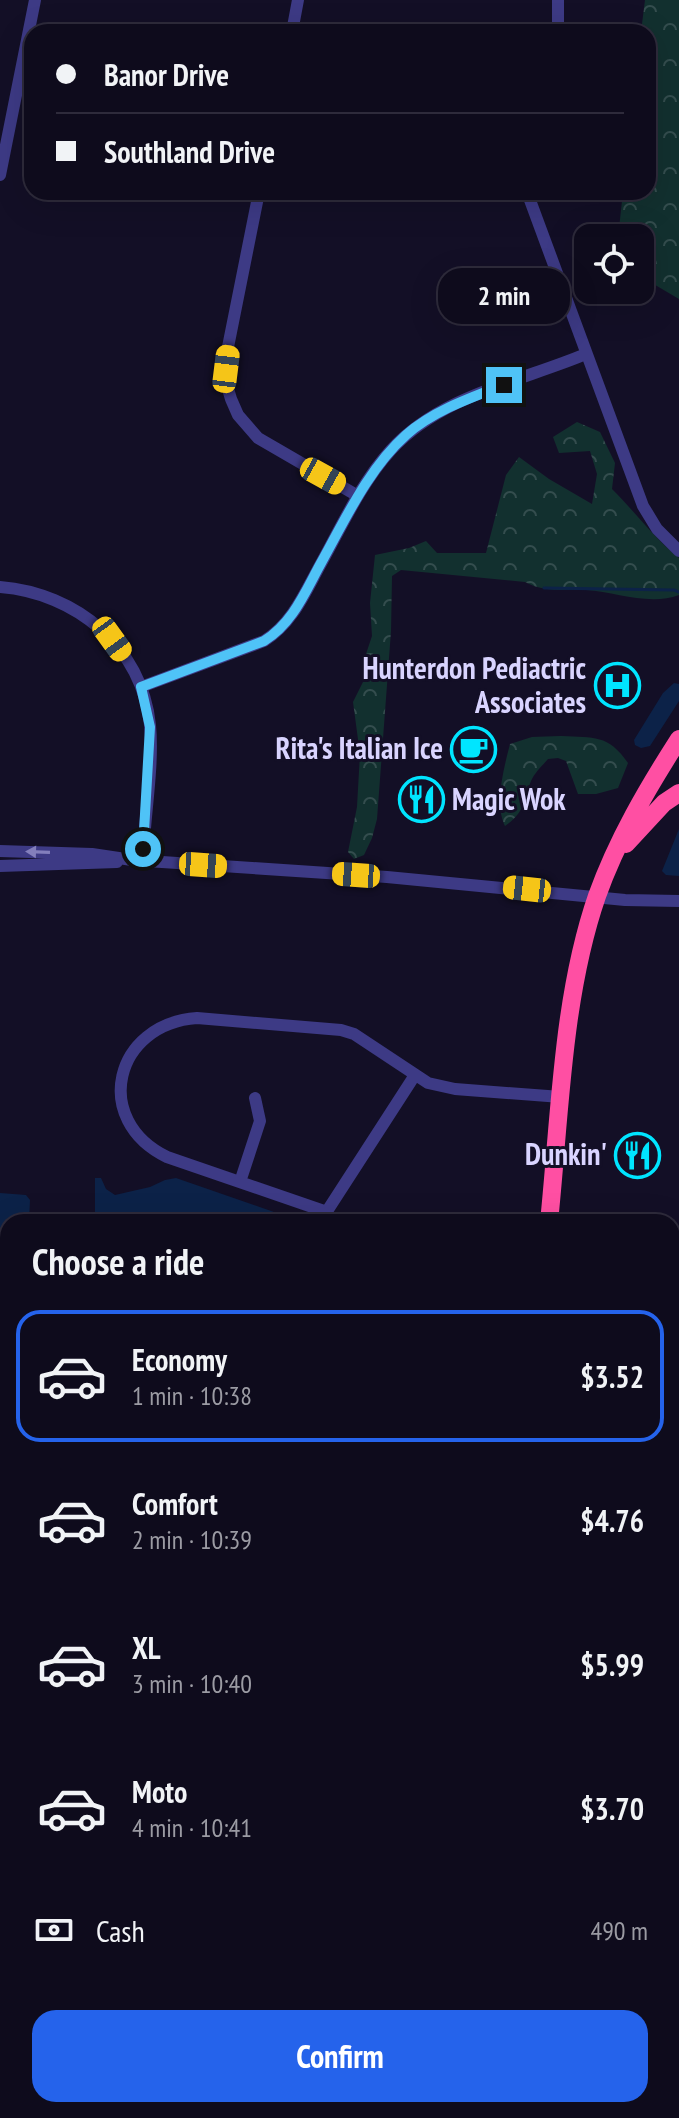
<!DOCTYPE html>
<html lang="en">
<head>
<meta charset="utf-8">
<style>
  body { margin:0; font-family:"PT Sans Narrow",sans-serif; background:#171425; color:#f1f3f6; height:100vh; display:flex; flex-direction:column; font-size:30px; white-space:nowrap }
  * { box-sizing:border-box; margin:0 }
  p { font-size:26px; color:#9b9ba3 }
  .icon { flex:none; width:44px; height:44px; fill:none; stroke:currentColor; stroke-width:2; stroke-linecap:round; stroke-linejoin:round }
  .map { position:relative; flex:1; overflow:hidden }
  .side { position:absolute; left:0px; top:1214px; width:680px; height:904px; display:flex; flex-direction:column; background:#0e0b1c; border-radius:24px 24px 0 0; box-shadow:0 8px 32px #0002,0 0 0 2px #2e2b3b }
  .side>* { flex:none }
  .hud { position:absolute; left:24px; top:24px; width:632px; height:176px; border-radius:24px; box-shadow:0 8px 32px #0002,0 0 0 2px #2e2b3b; display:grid; align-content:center; height:176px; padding:0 32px; background:#0e0b1c }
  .tools { position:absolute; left:574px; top:224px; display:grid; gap:16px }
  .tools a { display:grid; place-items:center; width:80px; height:80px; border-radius:16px; background:#0e0b1c; box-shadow:0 8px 32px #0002,0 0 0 2px #2e2b3b; font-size:40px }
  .end { position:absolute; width:36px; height:36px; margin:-18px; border:10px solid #4fc3f7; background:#111; box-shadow:0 0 0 4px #111 }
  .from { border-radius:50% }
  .bubble { position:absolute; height:56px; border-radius:24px; background:#0e0b1c; box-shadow:0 8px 32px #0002,0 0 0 2px #2e2b3b; font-size:26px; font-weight:600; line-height:56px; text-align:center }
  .car { position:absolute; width:24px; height:48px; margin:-24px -12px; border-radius:10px; box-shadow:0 0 6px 2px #0007; background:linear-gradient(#f5c518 24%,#345 0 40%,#f5c518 0 76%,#345 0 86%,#f5c518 0) }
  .hud b { display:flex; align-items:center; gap:28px; height:76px; font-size:30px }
  .hud b+b { border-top:2px solid #2e2b3b }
  .hud i { width:20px; height:20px; background:#f1f3f6 }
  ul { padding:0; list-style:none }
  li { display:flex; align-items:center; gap:24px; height:132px; margin:0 16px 12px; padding:0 16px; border:4px solid transparent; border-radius:24px }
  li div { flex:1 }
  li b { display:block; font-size:30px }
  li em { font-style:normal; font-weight:600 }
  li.selected { border-color:#2563eb }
  li>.icon { width:72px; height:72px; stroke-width:1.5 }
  h2 { padding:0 32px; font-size:36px; line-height:96px }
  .pay { display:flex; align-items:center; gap:20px; height:88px; padding:0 32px; font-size:30px }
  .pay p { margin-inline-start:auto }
  .primary-button { display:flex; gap:16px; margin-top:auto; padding:16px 32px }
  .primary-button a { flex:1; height:92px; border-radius:24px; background:#2563eb; color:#fff; font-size:32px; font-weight:600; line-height:92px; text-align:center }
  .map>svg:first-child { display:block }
</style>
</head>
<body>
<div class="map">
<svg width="679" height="2118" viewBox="0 0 679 2118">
  <defs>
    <pattern id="forest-crowns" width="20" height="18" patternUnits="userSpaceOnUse" patternTransform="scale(2)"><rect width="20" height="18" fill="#12302f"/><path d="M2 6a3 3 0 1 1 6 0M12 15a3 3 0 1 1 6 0" fill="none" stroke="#344d4e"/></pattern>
  </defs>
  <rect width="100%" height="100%" fill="#130f26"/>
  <path fill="url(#forest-crowns)" d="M645 0H679V299L640 276V238H618L623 192H648V32H641Z
    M577 422 600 432 615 463 612 489C636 513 653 537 679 558V595C649 606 617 592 586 590 564 589 545 593 525 582L401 570 392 576 391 631 377 819 372 838 364 855 354 859 348 852 357 807 360 754 353 702 364 680V660L372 636 370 603 375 555 409 548 426 541 437 553H486L506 475 519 457 549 479 592 504 597 474 590 451 559 453 553 437Z
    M561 736C594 738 608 734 628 763L618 788 596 794H578L566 761 558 758 548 759C542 766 535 772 531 781 523 802 525 812 505 826 494 804 504 768 510 744L532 737Z
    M672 1298H679V1379H672Z
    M679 1784V1920L672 1921V1791Z
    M8 1895V2110H332L320 2118H0V1902Z"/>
  <path fill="#0c2248" d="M674 683 679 684V701L650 746 641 748 635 745 634 740 663 693Z
    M679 829V876L666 875 662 871Z
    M95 1178H101L106 1189 115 1195 150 1187 165 1180 176 1178 274 1212 278 1221 95 1222Z
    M0 1193 26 1195 30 1200 29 1222H8V1281L0 1280Z"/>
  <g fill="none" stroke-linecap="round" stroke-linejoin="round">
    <path stroke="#0c2248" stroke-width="3" d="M544 588 674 590 679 592
      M672 1854 679 1864
      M231 2110 233 2118
      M67 2111 68 2110"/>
    <path stroke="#3d3a85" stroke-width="12" d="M292 32 298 0
      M558 32V0
      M0 175 35 0
      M259 192 228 347 226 382 231 399 238 415 258 438 358 496
      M527 192 643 506 657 529 679 551
      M0 587C76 593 142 647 150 725 154 766 144 818 143 860
      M141 687 264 641C291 624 303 597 318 569 340 530 360 484 391 450 440 396 521 381 586 354
      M0 851 92 854 132 860 387 877 625 900 679 901
      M0 866 117 862
      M240 1182 260 1121 255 1098
      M324 1211 167 1157C91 1120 114 1024 197 1018L341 1030 354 1034 428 1083 455 1089 561 1097
      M320 1222 415 1075
      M0 1328 8 1330
      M672 1698 679 1691
      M0 1803 6 1833 0 1893
      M469 2118 470 2110"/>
    <path stroke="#ff4fa3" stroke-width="18" d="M626 844 664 803 679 793
      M549 1222C560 1116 562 997 597 896 617 840 647 789 679 739
      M343 2118 356 2110
      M388 2118 391 2110
      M404 2118 407 2110"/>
  </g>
  <defs><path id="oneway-solid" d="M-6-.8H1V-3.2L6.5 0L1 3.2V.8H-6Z" transform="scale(2)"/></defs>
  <use fill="#837fbc" href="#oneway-solid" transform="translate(38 852) rotate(-178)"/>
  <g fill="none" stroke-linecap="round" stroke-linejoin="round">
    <path stroke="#4fc3f7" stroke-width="10" d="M143 849 150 727 141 687 264 641C293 623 305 592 321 563 345 520 368 469 406 435 433 411 470 398 504 385"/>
  </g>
  <defs>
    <symbol id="hospital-ring" viewBox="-11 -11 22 22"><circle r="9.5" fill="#130f26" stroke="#00e5ff" stroke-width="1.5"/><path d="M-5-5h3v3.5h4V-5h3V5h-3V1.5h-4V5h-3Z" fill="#00e5ff"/></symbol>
    <symbol id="cafe-ring" viewBox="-11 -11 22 22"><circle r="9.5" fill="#130f26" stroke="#00e5ff" stroke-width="1.5"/><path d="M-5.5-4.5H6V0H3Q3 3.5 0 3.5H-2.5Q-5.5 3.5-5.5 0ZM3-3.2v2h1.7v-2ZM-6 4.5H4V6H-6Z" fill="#00e5ff"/></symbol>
    <symbol id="restaurant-ring" viewBox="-11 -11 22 22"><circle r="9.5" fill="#130f26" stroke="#00e5ff" stroke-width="1.5"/><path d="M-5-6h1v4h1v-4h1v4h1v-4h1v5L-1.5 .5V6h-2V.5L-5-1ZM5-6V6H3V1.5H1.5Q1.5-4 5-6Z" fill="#00e5ff"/></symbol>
  </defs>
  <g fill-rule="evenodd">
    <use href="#hospital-ring" x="592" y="660" width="51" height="51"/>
    <use href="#cafe-ring" x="448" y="724" width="51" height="51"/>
    <use href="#restaurant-ring" x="396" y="774" width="51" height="51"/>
    <use href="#restaurant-ring" x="612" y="1130" width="51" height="51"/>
  </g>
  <g text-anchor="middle" stroke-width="6" stroke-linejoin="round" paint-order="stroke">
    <g font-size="30" font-weight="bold" fill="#d9d4ff" stroke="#130f26" text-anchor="end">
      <text x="586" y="679">Hunterdon Pediactric<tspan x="586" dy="34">Associates</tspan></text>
      <text x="443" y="759">Rita's Italian Ice</text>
      <text x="452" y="810" text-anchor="start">Magic Wok</text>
      <text x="607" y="1165">Dunkin'</text>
    </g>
  </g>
</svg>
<div class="tools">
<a><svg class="icon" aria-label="locate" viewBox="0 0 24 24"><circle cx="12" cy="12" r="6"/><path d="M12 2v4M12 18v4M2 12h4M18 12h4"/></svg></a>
</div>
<i class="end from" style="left:143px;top:849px"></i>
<i class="end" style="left:504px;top:385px"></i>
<div class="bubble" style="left:438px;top:268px;width:132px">2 min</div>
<i class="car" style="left:226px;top:369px;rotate:7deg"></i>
<i class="car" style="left:323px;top:476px;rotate:119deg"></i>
<i class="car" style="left:112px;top:639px;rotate:144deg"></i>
<i class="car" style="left:203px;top:865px;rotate:94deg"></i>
<i class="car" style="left:356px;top:875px;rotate:274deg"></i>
<i class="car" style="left:527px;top:889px;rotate:276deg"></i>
<div class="hud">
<b><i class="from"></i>Banor Drive</b>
<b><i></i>Southland Drive</b>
</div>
<section class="side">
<h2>Choose a ride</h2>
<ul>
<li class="selected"><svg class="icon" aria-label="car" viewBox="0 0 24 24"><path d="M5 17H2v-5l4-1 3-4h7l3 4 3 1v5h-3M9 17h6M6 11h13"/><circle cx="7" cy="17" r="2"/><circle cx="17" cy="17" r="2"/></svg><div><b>Economy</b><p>1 min · 10:38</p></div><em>$3.52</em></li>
<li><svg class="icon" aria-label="car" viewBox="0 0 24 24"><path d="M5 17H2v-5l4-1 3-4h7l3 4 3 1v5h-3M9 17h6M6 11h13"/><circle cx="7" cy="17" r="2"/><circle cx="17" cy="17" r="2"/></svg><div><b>Comfort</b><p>2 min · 10:39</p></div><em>$4.76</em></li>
<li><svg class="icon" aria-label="car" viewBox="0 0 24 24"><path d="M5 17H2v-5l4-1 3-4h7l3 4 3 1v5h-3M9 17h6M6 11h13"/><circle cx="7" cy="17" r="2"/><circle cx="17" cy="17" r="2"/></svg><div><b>XL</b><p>3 min · 10:40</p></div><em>$5.99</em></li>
<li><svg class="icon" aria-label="car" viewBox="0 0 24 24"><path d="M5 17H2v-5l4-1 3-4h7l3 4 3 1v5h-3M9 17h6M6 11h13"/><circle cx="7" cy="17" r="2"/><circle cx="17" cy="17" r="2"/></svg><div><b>Moto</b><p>4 min · 10:41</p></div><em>$3.70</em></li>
</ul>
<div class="pay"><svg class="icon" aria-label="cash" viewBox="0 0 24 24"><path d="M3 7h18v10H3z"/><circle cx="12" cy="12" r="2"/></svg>Cash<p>490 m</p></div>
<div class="primary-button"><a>Confirm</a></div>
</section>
</div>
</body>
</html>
